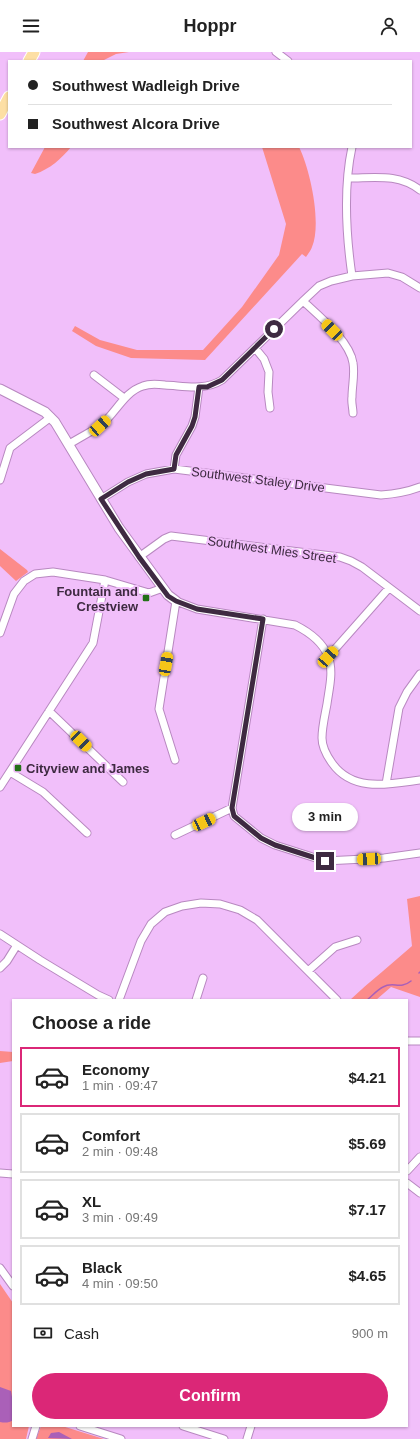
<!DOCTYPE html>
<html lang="en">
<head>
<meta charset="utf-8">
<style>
  body { margin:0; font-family:Arial,sans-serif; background:#f2f2f2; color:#222; height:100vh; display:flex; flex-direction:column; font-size:15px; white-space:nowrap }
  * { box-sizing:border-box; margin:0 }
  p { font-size:13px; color:#767676 }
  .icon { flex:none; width:22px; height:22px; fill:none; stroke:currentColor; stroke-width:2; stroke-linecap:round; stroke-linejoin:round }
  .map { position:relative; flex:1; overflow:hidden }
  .drawer { position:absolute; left:12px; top:947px; width:396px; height:428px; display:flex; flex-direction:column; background:#fff; border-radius:0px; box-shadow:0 1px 3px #0004 }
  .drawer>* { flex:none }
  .guide { position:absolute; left:8px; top:8px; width:404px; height:88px; border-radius:0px; box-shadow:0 1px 3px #0004; display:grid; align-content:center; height:88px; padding:0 20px; background:#fff }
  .end { position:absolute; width:18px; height:18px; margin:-9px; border:5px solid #3e2a41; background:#fff; box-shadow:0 0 0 2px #fff }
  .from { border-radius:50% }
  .bubble { position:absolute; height:28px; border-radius:14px; background:#fff; box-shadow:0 1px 3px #0004; font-size:13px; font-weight:800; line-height:28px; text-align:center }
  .car { position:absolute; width:12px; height:24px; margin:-12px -6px; border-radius:5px; box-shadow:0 0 3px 1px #0007; background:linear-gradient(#f5c518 24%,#345 0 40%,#f5c518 0 76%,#345 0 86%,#f5c518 0) }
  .guide b { display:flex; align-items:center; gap:14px; height:38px; font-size:15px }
  .guide b+b { border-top:1px solid #e0e0e0 }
  .guide i { width:10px; height:10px; background:#222 }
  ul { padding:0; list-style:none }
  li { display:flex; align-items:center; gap:12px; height:60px; margin:0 8px 6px; padding:0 12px; border:2px solid #e0e0e0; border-radius:0px }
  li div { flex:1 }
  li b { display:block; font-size:15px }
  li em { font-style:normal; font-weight:800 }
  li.active { border-color:#db2777 }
  li>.icon { width:36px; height:36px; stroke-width:1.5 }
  h2 { padding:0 20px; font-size:18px; line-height:48px }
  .pay { display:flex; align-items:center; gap:10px; height:44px; padding:0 20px; font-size:15px }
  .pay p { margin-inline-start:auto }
  .cta { display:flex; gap:8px; margin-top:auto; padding:8px 20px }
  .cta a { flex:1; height:46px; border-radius:24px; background:#db2777; color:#fff; font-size:16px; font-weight:800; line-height:46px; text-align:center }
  header { display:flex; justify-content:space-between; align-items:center; height:52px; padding:0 20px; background:#fff; font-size:18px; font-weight:800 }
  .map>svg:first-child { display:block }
</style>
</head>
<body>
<header><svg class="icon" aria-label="menu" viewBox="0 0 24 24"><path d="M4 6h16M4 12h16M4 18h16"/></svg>Hoppr<svg class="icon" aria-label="person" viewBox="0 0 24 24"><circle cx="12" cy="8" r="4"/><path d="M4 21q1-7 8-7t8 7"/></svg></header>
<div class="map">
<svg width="420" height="1387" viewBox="0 0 420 1387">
  <rect width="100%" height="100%" fill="#f1bffa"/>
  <path fill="#fc8b8a" d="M88 0H129L116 2 102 9H83Z
    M45 95H71C61 107 50 117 35 122L31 121Z
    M262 95H299C310 117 322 171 312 195 311 198 308 202 306 205L302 202 205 308 131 306 96 294 72 279 75 274 100 288 137 298H203L242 255 279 203 286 172Z
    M0 497 27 518 28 520 16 529 0 514Z
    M420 844V945L391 935 376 948H350C370 929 392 912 412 894L407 847Z
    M0 999 13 1000V1009L0 1011Z
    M0 1232 13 1251V1374H29L26 1387H0Z
    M41 1374H62L104 1387H36Z"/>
  <path fill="#aa60b8" d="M0 1335 11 1339 13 1351V1368C9 1371 5 1371 0 1370Z
    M59 1380 72 1387H73L48 1386 51 1381Z"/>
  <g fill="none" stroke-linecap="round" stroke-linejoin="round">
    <path stroke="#aa60b8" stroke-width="1.5" d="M419 921 420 920
      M367 948C372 944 377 938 383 935 393 929 400 938 411 929"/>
    <defs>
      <path id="minor" d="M276 0 288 9
        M348 126C374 126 398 121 420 138
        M352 224C346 182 343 137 352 95
        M303 249C319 264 350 289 353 311 355 322 352 334 352 345 351 350 353 356 353 361
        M255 296 264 307 269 320 268 340 270 356
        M94 323 124 346
        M69 392C79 386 91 380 101 373 116 361 124 340 143 334 150 331 158 332 165 333 185 334 204 339 222 328L303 249 319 234 331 229 352 224 388 221 402 225 420 236
        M174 417 176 403 192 374 195 365 199 335
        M0 428 10 396 51 365
        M101 447 128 430 146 422 174 417 381 443C395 442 407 440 420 435
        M139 505 164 487 171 484 340 505 351 509 362 515 420 559
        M263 567 232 756 234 764 261 786 275 793 325 809 384 806 420 801
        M0 581 14 542 24 529 35 522 53 520 105 528 149 541 163 536
        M328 605 389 536
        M49 659 123 730
        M175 708 159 657 176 549 197 557 295 573C309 580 322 589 328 604 334 619 329 637 327 652 325 663 322 675 322 686 322 695 327 704 332 711 353 741 390 732 420 728
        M10 720 43 740 87 781
        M386 732 399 656 407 640 420 622
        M0 735 93 591 105 528
        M175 783 232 756
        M0 882 40 908 98 943 109 948
        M0 916 7 909 17 893
        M308 919 335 895 357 888
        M119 948 141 889 151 872 165 860 182 854 201 851 220 852 240 858 257 868 337 948
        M196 948 203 926
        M407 989H420
        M407 1119 420 1105
        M0 1121 13 1122
        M407 1131 420 1141
        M0 1216 13 1234
        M80 1374 121 1387
        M183 1374 224 1387
        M32 1387 36 1374
        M247 1387 251 1374"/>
      <path id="tertiary" d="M0 337 45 360 55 370 119 476 168 543 176 549"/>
      <path id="primary" d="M29 9 34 0
        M0 62 9 45"/>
    </defs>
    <use href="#minor" stroke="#b888c0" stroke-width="9"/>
    <use href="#tertiary" stroke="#b888c0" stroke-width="11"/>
    <use href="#primary" stroke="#fff" stroke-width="13"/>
    <use href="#minor" stroke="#fff" stroke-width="7"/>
    <use href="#tertiary" stroke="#fff" stroke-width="9"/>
    <use href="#primary" stroke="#fddfa4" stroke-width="11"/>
  </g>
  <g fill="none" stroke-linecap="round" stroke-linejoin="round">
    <path stroke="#3e2a41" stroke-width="5" d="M274 277 222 328 207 335H199L195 365 192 374 176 403 174 417 146 422 128 430 101 447 139 505 168 544 176 549 197 557 263 567 232 756 234 764 261 786 275 793 325 809"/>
  </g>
  <g fill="#247218" stroke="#f1bffa" stroke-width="1.5">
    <rect x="142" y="542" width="8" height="8" rx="2"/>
    <rect x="14" y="712" width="8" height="8" rx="2"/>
  </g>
  <g text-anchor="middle" stroke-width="4" stroke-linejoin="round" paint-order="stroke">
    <g font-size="13" fill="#3e2a41" stroke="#f1bffa">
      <text transform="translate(258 427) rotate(7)" y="5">Southwest Staley Drive</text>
      <text transform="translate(272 497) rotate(8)" y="5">Southwest Mies Street</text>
    </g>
    <g font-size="13" font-weight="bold" fill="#3e2a41" stroke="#f1bffa" text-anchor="end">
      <text x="138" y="544">Fountain and<tspan x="138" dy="15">Crestview</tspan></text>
      <text x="26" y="721" text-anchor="start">Cityview and James</text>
    </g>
  </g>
</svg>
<i class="end from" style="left:274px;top:277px"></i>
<i class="end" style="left:325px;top:809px"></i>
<div class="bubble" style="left:292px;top:751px;width:66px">3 min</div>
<i class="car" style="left:332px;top:278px;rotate:315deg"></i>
<i class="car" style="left:100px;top:374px;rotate:48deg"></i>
<i class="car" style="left:328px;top:605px;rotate:42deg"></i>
<i class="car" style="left:166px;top:612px;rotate:10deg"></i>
<i class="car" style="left:81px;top:689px;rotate:134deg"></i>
<i class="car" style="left:204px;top:770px;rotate:65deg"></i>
<i class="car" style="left:369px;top:807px;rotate:267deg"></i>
<div class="guide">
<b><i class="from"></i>Southwest Wadleigh Drive</b>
<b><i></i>Southwest Alcora Drive</b>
</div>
<section class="drawer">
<h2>Choose a ride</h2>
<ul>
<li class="active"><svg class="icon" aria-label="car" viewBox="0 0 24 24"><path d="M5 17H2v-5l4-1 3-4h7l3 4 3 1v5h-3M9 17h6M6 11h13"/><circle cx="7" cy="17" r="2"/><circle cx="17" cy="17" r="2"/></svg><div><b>Economy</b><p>1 min · 09:47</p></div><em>$4.21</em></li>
<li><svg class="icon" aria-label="car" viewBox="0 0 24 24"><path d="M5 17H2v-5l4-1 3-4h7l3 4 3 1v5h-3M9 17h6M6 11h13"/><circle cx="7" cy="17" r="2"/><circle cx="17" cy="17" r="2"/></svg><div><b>Comfort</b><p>2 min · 09:48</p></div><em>$5.69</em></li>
<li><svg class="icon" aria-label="car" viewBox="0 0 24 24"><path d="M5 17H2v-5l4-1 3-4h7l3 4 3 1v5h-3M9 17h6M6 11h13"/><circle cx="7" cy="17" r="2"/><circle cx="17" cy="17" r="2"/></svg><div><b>XL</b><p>3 min · 09:49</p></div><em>$7.17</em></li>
<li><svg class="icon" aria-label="car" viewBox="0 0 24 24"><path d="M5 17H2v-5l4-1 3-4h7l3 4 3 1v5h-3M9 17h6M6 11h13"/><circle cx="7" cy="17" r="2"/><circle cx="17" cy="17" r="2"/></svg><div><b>Black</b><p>4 min · 09:50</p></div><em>$4.65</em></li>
</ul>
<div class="pay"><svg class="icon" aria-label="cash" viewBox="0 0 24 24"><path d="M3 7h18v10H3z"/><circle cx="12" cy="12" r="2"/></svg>Cash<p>900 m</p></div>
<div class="cta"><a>Confirm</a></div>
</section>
</div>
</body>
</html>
